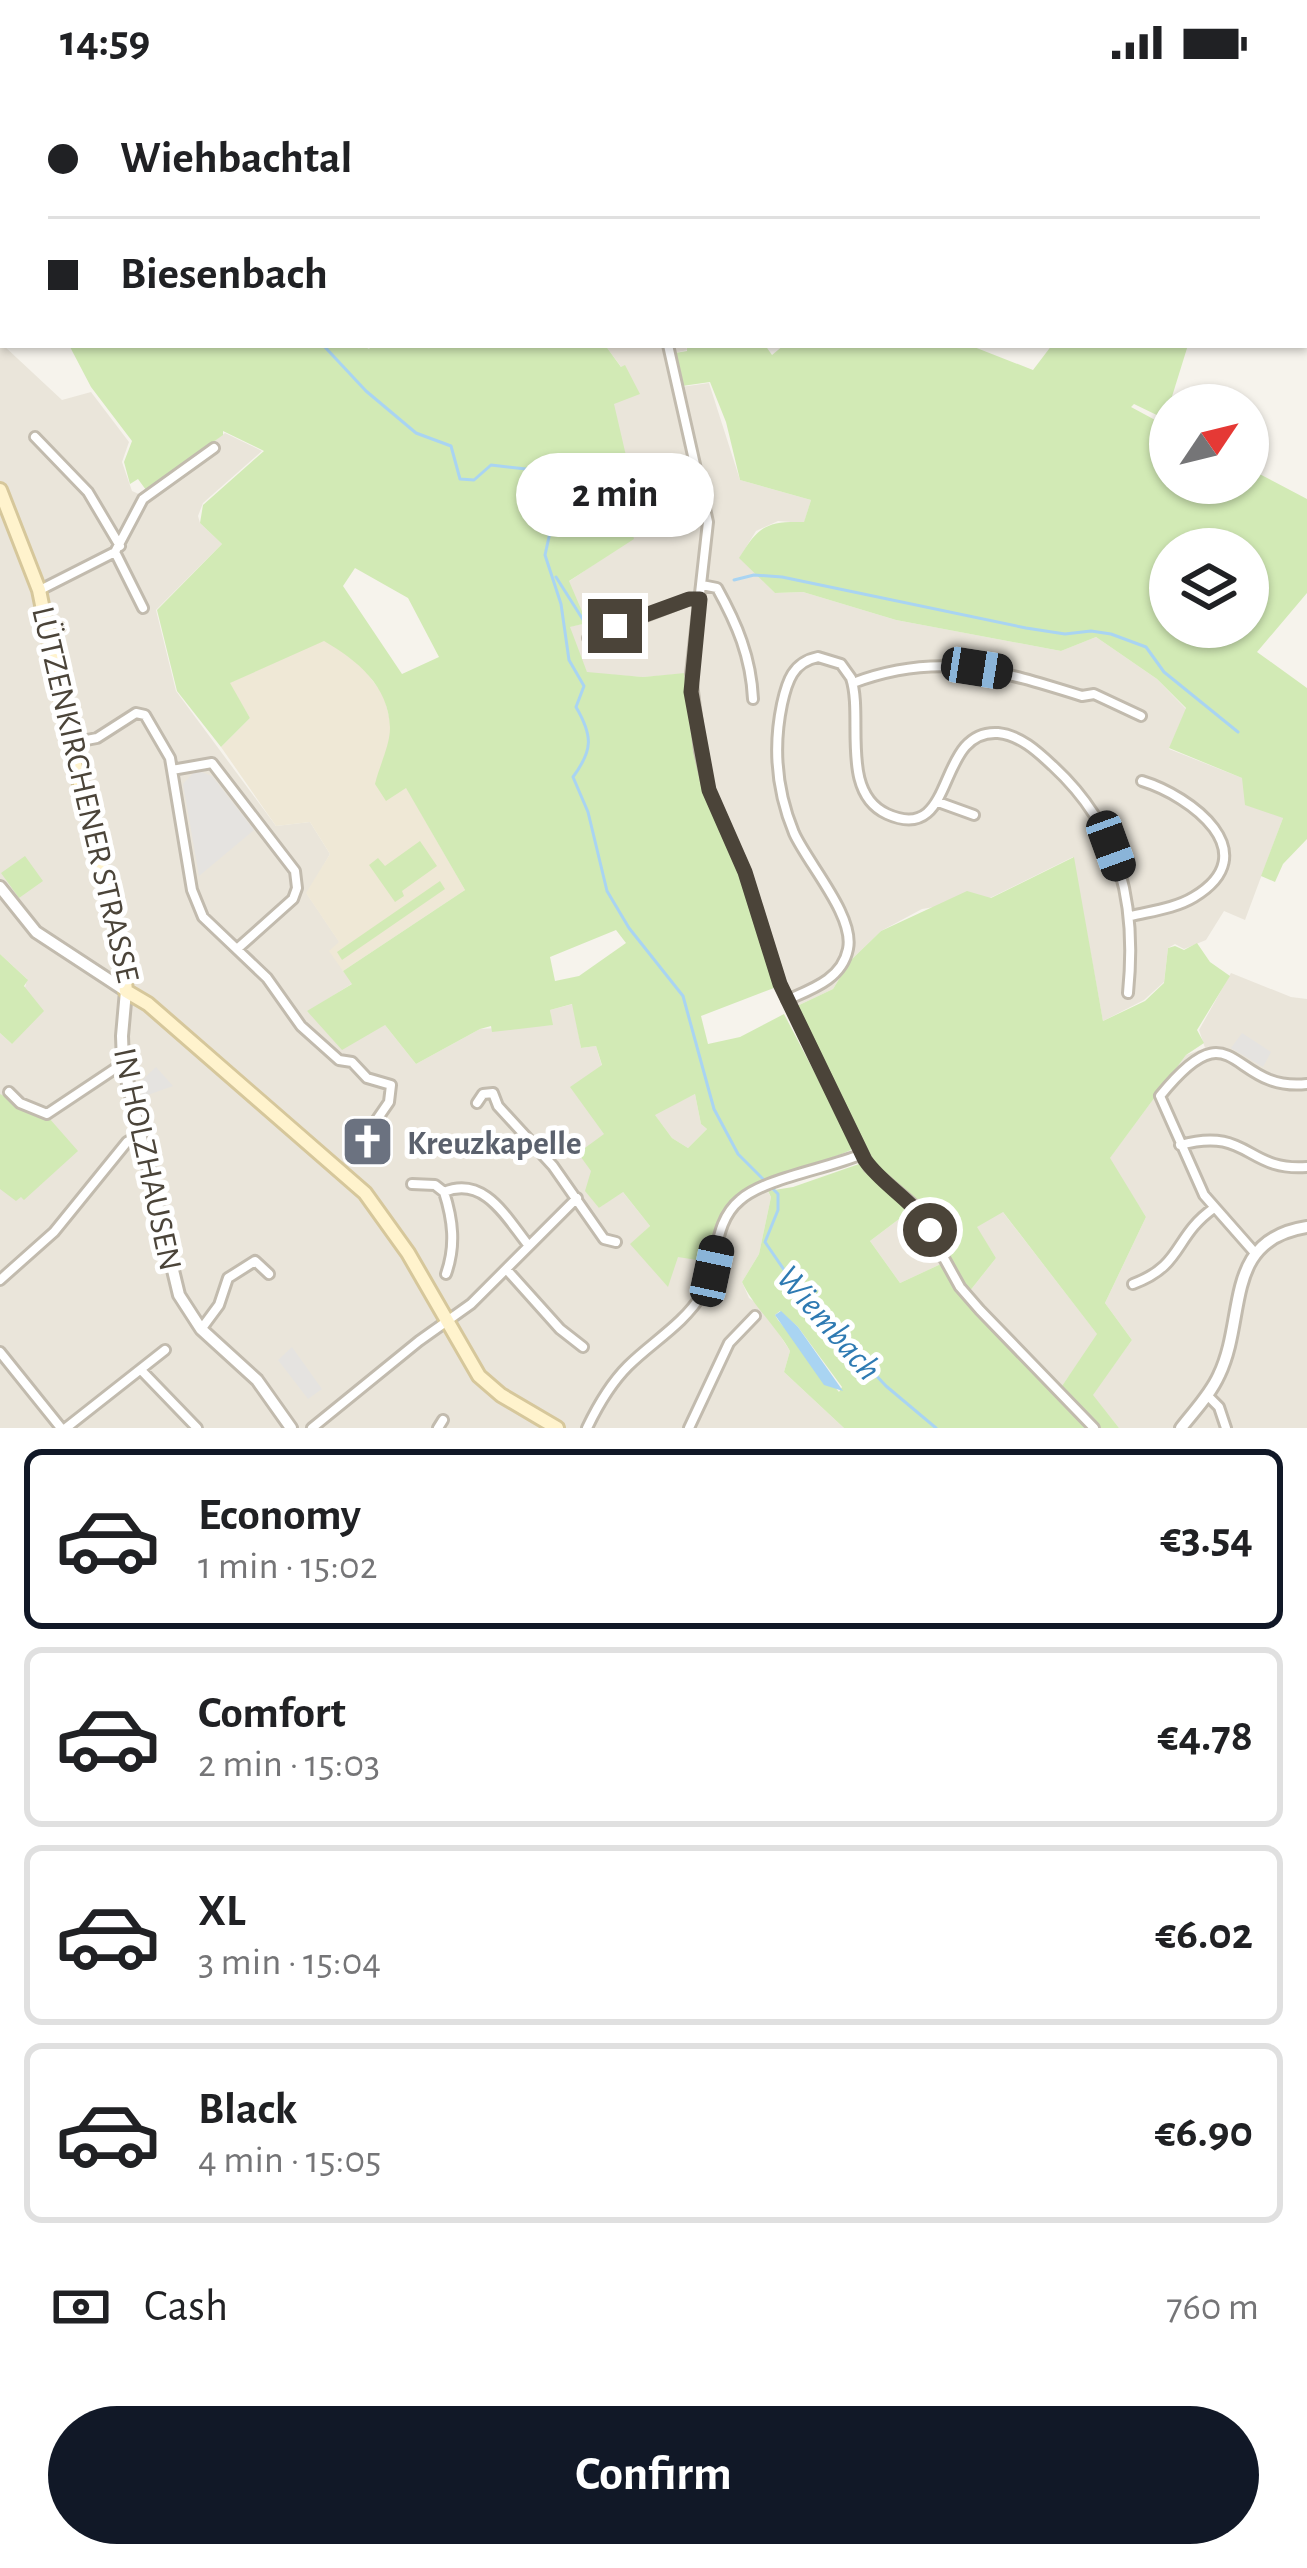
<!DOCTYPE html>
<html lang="en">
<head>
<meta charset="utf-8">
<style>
  body { margin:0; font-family:"Alegreya Sans",sans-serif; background:#f6f6f6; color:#202124; height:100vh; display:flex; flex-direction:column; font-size:45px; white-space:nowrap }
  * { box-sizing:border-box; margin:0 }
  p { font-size:39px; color:#757577 }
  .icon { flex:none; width:66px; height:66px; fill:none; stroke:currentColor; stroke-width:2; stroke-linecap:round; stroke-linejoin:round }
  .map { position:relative; height:1344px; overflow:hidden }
  .details { display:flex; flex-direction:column; background:#fff; flex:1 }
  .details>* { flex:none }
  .banner { position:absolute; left:0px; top:0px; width:1308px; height:264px; box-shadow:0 3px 9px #0004; display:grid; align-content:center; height:264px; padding:0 48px; background:#fff }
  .needle { width:78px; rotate:55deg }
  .fabs { position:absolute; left:1149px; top:300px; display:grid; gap:24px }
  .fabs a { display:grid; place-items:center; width:120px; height:120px; border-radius:50%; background:#fff; box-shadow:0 3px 9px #0004; font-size:60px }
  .end { position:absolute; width:54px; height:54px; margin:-27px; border:15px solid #4b4439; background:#fff; box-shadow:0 0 0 6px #fff }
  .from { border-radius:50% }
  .bubble { position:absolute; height:84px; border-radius:42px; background:#fff; box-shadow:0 3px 9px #0004; font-size:39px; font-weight:600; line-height:84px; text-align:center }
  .car { position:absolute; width:36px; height:72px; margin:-36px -18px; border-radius:15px; box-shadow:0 0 9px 3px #0007; background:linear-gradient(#222 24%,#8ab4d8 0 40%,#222 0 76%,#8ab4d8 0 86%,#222 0) }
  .banner b { display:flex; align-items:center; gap:42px; height:114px; font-size:45px }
  .banner b+b { border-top:3px solid #e0e0e0 }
  .banner i { width:30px; height:30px; background:#202124 }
  ul { padding:21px 0 0; list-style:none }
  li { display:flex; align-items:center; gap:36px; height:180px; margin:0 24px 18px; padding:0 24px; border:6px solid #e0e0e0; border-radius:18px }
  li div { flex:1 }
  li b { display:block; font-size:45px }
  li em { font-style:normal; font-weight:600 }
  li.selected { border-color:#111827 }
  li>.icon { width:108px; height:108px; stroke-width:1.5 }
  .pay { display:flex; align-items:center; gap:30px; height:132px; padding:0 48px; font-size:45px }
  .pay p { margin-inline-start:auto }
  .primary-button { display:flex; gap:24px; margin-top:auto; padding:24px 48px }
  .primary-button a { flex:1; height:138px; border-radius:72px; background:#111827; color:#fff; font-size:48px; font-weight:600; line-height:138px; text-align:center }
  .status { display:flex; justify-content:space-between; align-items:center; height:84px; padding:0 60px; background:#fff; direction:ltr }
  .status svg { height:33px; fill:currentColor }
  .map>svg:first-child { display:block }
</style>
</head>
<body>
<div class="status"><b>14:59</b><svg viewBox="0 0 49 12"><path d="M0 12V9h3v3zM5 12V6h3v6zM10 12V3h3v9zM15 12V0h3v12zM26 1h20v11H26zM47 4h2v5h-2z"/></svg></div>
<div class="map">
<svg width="1307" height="1344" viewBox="0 0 1307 1344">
  <rect width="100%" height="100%" fill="#f6f3ec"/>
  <path fill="#eae5da" d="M0 254 3 261 62 316 91 308 129 358 122 378 132 407 141 411 225 349 262 367 203 419 198 432 200 439 222 460 156 526 176 607 276 742 310 738 330 770 307 810 340 859 343 887 353 899 307 928 385 941 416 980 480 945 552 941 550 926 573 920 581 964 596 962 602 982 605 1050 591 1087 599 1124 622 1107 650 1142 631 1160 709 1178 723 1130 760 1094 771 1113 759 1170 742 1198 749 1214 761 1222 790 1267 784 1288 844 1344H0V949L12 960 27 895 0 870Z
    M605 261H686L687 266 675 269 681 303 709 299 740 396 811 416 804 439 778 437 756 447 740 473 775 509 803 508 896 536 1061 567 1096 553 1157 595 1186 625 1169 665 1242 694 1283 734 1245 836 1224 827 1206 856 1184 865 1175 860 1168 864 1164 898 1144 916 1103 937 1073 773 990 814 922 825 881 847 850 877 833 905 795 923 751 794 715 708 705 670 695 589 643 593 587 589 569 543 586 539 568 498 633 454 590 406 588 397 622 284Z
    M1231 889 1291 913 1307 915V1344H1119L1092 1311 1132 1256 1105 1219 1146 1133 1109 1075 1186 971 1205 964 1199 946Z
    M695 1010 701 1040 707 1045 688 1064 672 1054 654 1030Z
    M911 1126 943 1179 900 1199 870 1157Z
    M1002 1127 1098 1251 1062 1302 969 1208 996 1174 976 1143Z"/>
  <path fill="#efe8d6" d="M324 556 358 577 384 612 406 703 465 806 343 887 329 867 339 858 306 809 330 770 310 738 276 742 221 663 250 634 229 599Z"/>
  <path fill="#d2eab5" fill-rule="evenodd" d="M1050 0H1307V137L1305 3Z
    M69 261H362L369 265 372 261H605L621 283 625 281 640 310 614 320 627 376 588 398 590 405 617 396 634 455 569 497 587 539 570 543 587 588 643 593 685 589 690 644 702 701 742 796 774 904 701 932 708 960 740 953 784 930 852 1060 851 1066C810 1086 744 1088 722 1130 715 1144 713 1163 709 1178L678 1173 668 1203 630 1160 650 1142 623 1108 599 1124 585 1107 591 1087 578 1069 604 1050 570 1003 602 981 596 962 581 964 572 920 550 926 553 941 492 948 491 942 480 945 416 980 385 941 342 966 307 927 352 900 343 887 465 806 406 704 386 717 375 700C379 683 390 661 390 644 389 602 357 576 324 557L230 599 250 634 221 663 177 607 157 526 222 460 200 439 203 421 264 367 223 347V351L146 406 138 395 130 400 124 378 132 357 91 303ZM355 484 408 514 439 573 402 590 343 502ZM616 846 626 859 579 892 555 897 550 873ZM695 1010 701 1040 707 1045 688 1064 672 1054 655 1031Z
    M687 261H765L772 271 784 261H969L1033 286 1052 261H1188L1165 335 1134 320 1131 323 1170 344V399H1248V384L1307 415V509L1257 568 1307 604V755L1283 780 1275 798 1261 792 1283 734 1245 721 1242 694 1169 664 1186 624 1157 595 1096 553 1061 567 896 536 803 508 775 509 739 474C759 442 766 437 804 438L811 416 740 396 726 338 710 298 682 302 675 269 687 267ZM1170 465H1248V543H1170Z
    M420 757 437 782 402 807 404 812 395 818 369 781 378 774 385 782Z
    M25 772 43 797 19 814 1 789Z
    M1074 773 1103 937 1145 917 1164 899 1168 864 1175 862 1184 866 1197 859 1210 878 1230 892 1197 946 1204 959 1186 971 1110 1074 1146 1133 1105 1219 1132 1256 1093 1311 1119 1344H1100L1062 1302 1097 1250 1003 1128 977 1143 996 1174 969 1208 913 1113 877 1084 871 1074 795 923 833 905 850 877 881 847 967 807 991 814Z
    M440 797 445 805 342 876 337 868Z
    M0 870 28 896 24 902 44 927 12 960 0 949Z
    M0 1010 49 1034 78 1067 24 1116 21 1113 16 1117 0 1105Z
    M859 1080 911 1126 870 1157 900 1199 943 1179 969 1221 1088 1344H844L784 1288 790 1267C776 1242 753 1222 742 1198L759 1170 771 1113 768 1107 793 1103ZM780 1227 798 1243 842 1303 839 1308 778 1236 775 1231Z"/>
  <path fill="#e5e3e0" d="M196 686 212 692 254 746 199 792 183 700Z
    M1242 949 1271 968 1263 983 1231 964Z
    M156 983 173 1002 142 1013 138 1000Z
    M292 1263 322 1305 308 1315 278 1276Z"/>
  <path fill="#a9d4f2" d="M781 1227 798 1243 843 1307 824 1301 775 1231Z"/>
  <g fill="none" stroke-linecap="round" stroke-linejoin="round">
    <path stroke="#a9d4f2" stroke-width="3" d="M119 3 121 0
      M323 261 366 307 416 349 451 362 460 395 474 396 491 381 526 385 549 411 553 435 545 471 561 520 569 576 584 602 576 623C593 652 593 666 573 693L588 728 607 807 629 844 683 912 714 1025 738 1070 778 1110V1126L765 1158 802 1212 886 1302 936 1344
      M556 493 587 542
      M734 496 754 491 782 493 1026 544 1065 550 1091 547 1111 550 1146 563 1164 588 1238 648
      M681 514 694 509
      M673 517 677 516
      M654 523 668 519
      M641 528 650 525
      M627 533 638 529
      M617 537 625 534
      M604 541 610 539
      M593 545 599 543
      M833 1001 875 1083"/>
    <defs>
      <path id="minor" d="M10 0 14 3
        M269 0 270 3
        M292 0 293 3
        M735 3 736 0
        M0 63 3 64
        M0 111 3 115
        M668 261 708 438 691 590 700 667 709 706 745 788 780 900 869 1083 915 1122 960 1203 980 1226 1094 1344
        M35 353 88 408 120 462
        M115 468 143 524
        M702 501 717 504C737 540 751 573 753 615
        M40 506 115 468 143 415 214 364
        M588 554 690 515H700
        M853 599C938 567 999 586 1082 612L1094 610 1141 632
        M71 659 97 654 136 629 145 631 170 674 192 806 203 833 267 894 301 942 339 976 352 978 367 994 391 1001 389 1018 367 1050
        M172 686 212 679 295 787 297 804 293 815 237 865
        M938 718 974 731
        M1131 832C1152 827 1176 824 1194 813 1267 769 1191 712 1142 697
        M787 916C812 905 842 895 848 865 855 832 808 780 794 749 777 708 773 663 782 620 787 597 793 578 818 573L841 580 851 594C864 633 839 708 887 730 958 762 934 645 998 649 1020 651 1038 668 1053 682 1121 745 1137 820 1128 909
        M9 1008 20 1019 47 1030 122 980
        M477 1019 483 1010 493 1009 498 1022 553 1082 604 1155 616 1158
        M1180 1061C1249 1042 1246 1088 1307 1083
        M412 1100 435 1101 444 1108C485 1091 507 1135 529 1162
        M444 1108C453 1136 456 1162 446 1190
        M1255 1169 1204 1111 1160 1012C1236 918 1229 1009 1307 1000
        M507 1186 560 1245 583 1263
        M0 1196 54 1148 127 1058 142 1049
        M1133 1200C1184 1181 1173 1153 1214 1124
        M202 1244 219 1221 228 1194 255 1177 269 1190
        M0 1268 61 1344
        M141 1286 197 1344
        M1207 1311 1219 1323 1226 1344
        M66 1344 165 1266
        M312 1344 419 1257 471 1220 577 1114
        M438 1344 443 1336
        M587 1344C598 1321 610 1300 628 1282 652 1258 684 1240 702 1210 719 1180 712 1139 740 1116 765 1094 827 1085 862 1070
        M689 1344 729 1259 755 1232"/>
      <path id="tertiary" d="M0 803 36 848 126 907 122 952 123 979 179 1211 201 1245 257 1296 291 1344
        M1181 1344C1194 1327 1210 1311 1219 1291 1247 1233 1222 1156 1307 1143"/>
      <path id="secondary" d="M0 406 39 506 70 659 122 869 126 907 148 920 365 1109 408 1169 479 1292 501 1311 557 1344"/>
    </defs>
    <use href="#minor" stroke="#c2bbae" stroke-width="14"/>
    <use href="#tertiary" stroke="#c2bbae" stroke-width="16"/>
    <use href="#secondary" stroke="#d6c79b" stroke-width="18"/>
    <use href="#minor" stroke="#fff" stroke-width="8"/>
    <use href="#tertiary" stroke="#fff" stroke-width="10"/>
    <use href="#secondary" stroke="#fff3cd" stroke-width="12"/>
  </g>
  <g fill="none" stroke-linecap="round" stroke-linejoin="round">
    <path stroke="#4b4439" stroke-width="15" d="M615 542 689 515H700L691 608 709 706 745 788 780 900 865 1076C884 1103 914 1116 930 1146"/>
  </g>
  <defs>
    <symbol id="church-square" viewBox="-11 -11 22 22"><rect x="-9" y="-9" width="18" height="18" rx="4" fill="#6b7280" stroke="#fff"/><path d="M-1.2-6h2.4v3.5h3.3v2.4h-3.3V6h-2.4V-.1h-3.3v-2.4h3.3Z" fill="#fff"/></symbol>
  </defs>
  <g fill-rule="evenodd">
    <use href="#church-square" x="338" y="1028" width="59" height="59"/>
  </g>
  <g text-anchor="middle" stroke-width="10" stroke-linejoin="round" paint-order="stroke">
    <g font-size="33" fill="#4b4439" stroke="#fff">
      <text transform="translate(87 710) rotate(77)" y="12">LÜTZENKIRCHENER STRASSE</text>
      <text transform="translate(149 1075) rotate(78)" y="12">IN HOLZHAUSEN</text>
    </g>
    <g font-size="33" font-weight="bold" fill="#5b616d" stroke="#fff" text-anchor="start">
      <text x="407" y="1070">Kreuzkapelle</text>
    </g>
    <g font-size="36" font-style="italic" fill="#2e7ab2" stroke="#fff">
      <text transform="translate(830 1238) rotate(49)" y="13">Wiembach</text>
    </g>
  </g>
</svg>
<div class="fabs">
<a><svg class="needle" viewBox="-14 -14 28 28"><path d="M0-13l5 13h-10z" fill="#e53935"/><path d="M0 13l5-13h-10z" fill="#757577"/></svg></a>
<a><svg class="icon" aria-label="layers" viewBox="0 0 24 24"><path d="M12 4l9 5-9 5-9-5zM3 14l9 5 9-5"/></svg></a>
</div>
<i class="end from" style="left:930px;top:1146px"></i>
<i class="end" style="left:615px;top:542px"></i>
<div class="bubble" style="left:516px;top:369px;width:198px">2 min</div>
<i class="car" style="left:977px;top:584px;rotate:99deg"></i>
<i class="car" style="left:1111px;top:762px;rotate:160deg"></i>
<i class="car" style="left:712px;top:1187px;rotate:12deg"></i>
<div class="banner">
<b><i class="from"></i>Wiehbachtal</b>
<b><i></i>Biesenbach</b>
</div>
</div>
<section class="details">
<ul>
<li class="selected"><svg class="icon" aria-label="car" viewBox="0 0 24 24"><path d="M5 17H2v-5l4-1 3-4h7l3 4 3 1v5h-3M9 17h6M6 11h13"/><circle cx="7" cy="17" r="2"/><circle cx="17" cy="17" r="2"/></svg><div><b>Economy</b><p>1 min · 15:02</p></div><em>€3.54</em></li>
<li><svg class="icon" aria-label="car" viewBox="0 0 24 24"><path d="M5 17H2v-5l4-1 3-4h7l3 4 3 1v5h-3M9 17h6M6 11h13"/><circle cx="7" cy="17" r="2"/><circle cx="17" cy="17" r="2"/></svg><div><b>Comfort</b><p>2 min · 15:03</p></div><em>€4.78</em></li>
<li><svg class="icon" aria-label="car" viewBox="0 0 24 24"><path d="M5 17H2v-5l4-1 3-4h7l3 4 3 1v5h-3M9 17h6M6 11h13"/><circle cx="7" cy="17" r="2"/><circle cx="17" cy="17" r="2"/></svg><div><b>XL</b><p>3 min · 15:04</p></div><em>€6.02</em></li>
<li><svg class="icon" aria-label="car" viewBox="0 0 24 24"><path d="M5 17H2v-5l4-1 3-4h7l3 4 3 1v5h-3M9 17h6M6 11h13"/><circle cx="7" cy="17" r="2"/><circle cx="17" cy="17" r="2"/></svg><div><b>Black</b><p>4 min · 15:05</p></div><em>€6.90</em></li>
</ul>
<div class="pay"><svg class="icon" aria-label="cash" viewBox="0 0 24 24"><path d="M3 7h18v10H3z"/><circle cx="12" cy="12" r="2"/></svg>Cash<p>760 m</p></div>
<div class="primary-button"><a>Confirm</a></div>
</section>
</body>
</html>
